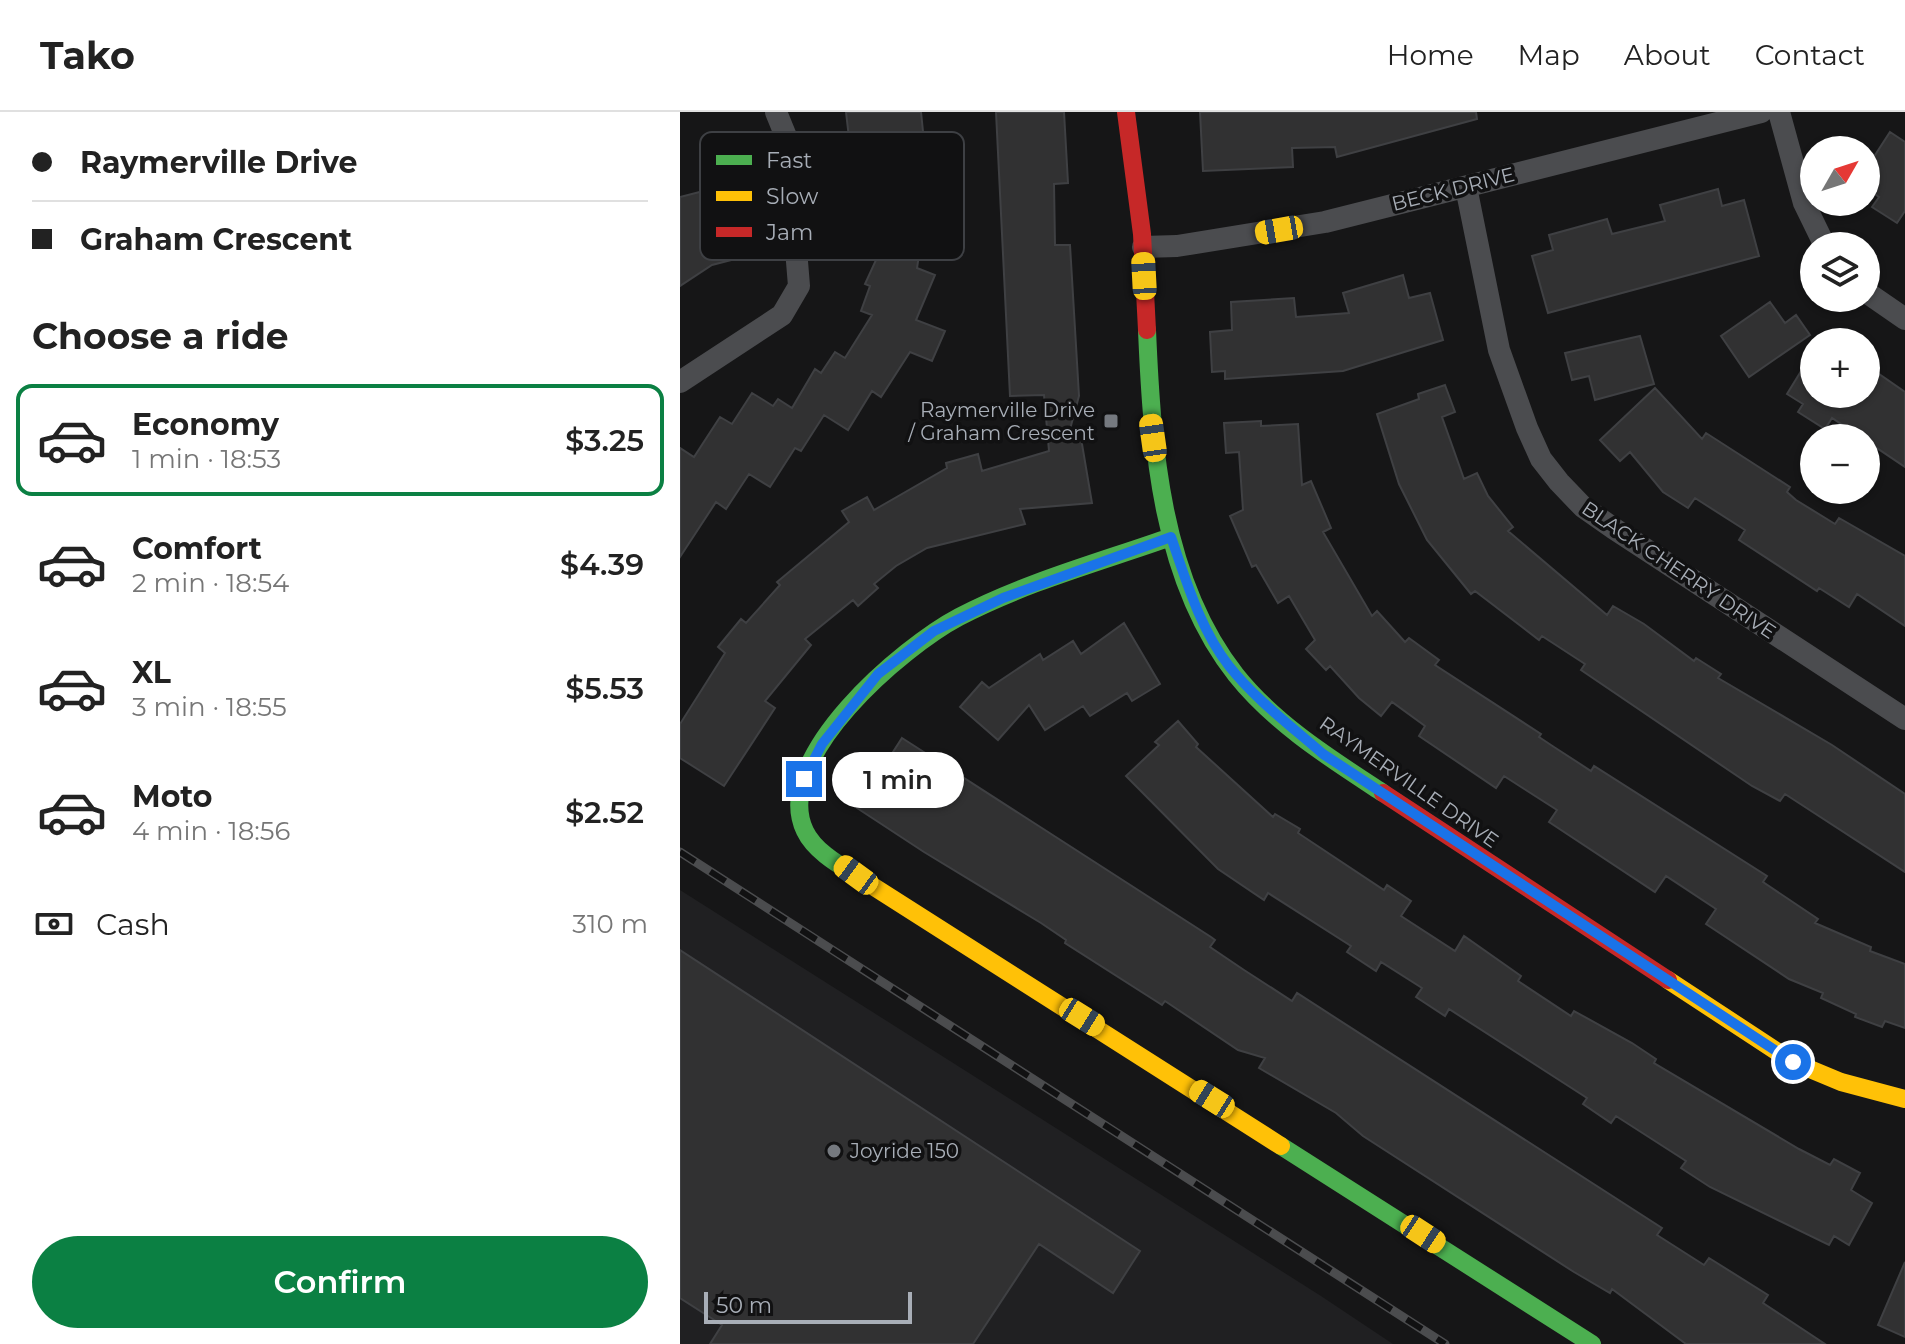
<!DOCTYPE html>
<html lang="en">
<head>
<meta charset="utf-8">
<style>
  body { margin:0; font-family:Montserrat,sans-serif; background:#f2f2f2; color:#222; height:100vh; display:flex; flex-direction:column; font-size:30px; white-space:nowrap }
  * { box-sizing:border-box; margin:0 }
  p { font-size:26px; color:#767676 }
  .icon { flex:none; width:44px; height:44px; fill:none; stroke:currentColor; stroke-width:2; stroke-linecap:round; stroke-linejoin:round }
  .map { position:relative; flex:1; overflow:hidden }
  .side { display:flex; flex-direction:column; background:#fff; width:680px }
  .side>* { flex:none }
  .top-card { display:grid; align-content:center; height:176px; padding:0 32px; background:#fff }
  .needle { width:52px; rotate:51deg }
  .fabs { position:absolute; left:1120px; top:24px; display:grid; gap:16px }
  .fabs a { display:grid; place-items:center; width:80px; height:80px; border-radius:50%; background:#fff; box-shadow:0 2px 6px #0004; font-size:40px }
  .scale { position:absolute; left:24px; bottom:20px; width:208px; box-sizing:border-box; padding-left:8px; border:4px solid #a8aeb7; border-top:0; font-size:22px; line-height:28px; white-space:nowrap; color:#a8aeb7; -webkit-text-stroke:6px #111112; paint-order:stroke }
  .end { position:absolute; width:36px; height:36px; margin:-18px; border:10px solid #1a73e8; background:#fff; box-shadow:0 0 0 4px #fff }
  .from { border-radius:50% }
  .bubble { position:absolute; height:56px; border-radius:28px; background:#fff; box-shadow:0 2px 6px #0004; font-size:26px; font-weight:600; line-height:56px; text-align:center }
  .car { position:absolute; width:24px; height:48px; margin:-24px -12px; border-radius:10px; box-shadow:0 0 6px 2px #0007; background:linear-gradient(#f5c518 24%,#345 0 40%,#f5c518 0 76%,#345 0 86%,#f5c518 0) }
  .top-card b { display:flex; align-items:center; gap:28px; height:76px; font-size:30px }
  .top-card b+b { border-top:2px solid #e0e0e0 }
  .top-card i { width:20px; height:20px; background:#222 }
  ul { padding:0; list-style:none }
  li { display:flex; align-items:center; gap:24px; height:112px; margin:0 16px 12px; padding:0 16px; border:4px solid transparent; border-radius:16px }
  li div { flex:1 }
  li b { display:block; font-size:30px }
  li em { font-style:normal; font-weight:600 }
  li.active { border-color:#0b8043 }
  li>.icon { width:72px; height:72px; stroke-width:1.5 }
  h2 { padding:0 32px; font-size:36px; line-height:96px }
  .pay { display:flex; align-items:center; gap:20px; height:88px; padding:0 32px; font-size:30px }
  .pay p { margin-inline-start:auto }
  .action { display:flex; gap:16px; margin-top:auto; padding:16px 32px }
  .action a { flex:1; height:92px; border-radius:48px; background:#0b8043; color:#fff; font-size:32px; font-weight:600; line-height:92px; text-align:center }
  header { display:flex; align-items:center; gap:48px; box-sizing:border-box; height:112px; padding:0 40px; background:#fff; border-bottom:2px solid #e0e0e0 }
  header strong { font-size:38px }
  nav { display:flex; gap:44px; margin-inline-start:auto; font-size:28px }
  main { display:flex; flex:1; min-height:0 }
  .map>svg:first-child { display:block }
</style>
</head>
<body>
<header>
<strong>Tako</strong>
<nav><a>Home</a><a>Map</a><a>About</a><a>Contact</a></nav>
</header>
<main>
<section class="side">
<div class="top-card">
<b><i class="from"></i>Raymerville Drive</b>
<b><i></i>Graham Crescent</b>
</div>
<h2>Choose a ride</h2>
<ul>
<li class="active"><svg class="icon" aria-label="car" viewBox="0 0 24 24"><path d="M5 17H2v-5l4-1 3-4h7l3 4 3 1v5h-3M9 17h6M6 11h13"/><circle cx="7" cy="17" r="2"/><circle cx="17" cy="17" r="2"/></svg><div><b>Economy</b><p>1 min · 18:53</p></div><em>$3.25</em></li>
<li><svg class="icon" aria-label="car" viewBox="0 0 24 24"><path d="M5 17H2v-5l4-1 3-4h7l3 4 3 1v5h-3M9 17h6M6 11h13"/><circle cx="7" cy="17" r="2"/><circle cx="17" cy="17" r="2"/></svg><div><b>Comfort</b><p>2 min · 18:54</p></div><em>$4.39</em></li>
<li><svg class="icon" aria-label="car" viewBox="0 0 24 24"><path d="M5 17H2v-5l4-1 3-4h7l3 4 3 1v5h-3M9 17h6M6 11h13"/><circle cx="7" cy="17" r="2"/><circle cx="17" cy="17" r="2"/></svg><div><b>XL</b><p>3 min · 18:55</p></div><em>$5.53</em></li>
<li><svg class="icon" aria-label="car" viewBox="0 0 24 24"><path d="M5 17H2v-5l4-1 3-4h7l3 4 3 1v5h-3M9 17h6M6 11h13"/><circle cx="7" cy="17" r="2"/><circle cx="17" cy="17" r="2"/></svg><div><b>Moto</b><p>4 min · 18:56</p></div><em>$2.52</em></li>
</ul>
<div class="pay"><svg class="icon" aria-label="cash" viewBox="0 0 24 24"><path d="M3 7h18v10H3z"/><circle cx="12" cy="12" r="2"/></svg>Cash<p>310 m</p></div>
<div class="action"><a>Confirm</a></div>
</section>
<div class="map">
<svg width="1225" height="1232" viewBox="0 0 1225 1232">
  <rect width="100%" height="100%" fill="#161617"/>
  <path fill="#202022" d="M0 778 641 1184 713 1232H0Z"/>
  <path fill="#313132" stroke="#3f4043" stroke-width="2" d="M166 0H241L246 49 240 98H246L237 156 255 163 236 208 265 219 252 249 230 240 201 285 192 279 168 318 144 303 121 339 115 336 90 375 69 362 46 397 36 390 0 445V336L14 345 40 305 52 312 72 281 93 294 98 287 112 296 135 257 141 261 155 240 165 246 192 203 181 199 190 174 185 172 207 124 174 119 177 106 172 105 176 78H173L181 25 169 26Z
    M316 0H384L388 71 374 72 375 133H390L399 284 389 321 400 320 412 391 340 397 345 412 247 436 216 454 194 472 198 476 178 494 173 488 125 527 131 533 85 589 95 596 44 674 0 646V612L45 541 38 535 61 507 66 511 100 473 97 470 169 410 162 399 187 385 194 398 267 356 266 351 298 342 302 359 369 339 364 283 330 284Z
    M520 0H796L797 7 657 45 655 35 612 36 613 55 523 59Z
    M1210 20 1225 30V99L1217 111 1192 95 1199 85 1186 76V57Z
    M39 75 59 146 32 153 0 174V85Z
    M1038 77 1042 94 1064 88 1079 144 868 201 852 144 873 138 869 123 927 107 932 122 985 109 980 93Z
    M723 163 729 186 750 181 763 228 663 259 545 267V259L532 260 530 220 552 218 551 190 614 186 616 205 669 201 663 181Z
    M1090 190 1105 211 1116 203 1130 223 1069 265 1041 224Z
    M960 224 974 272 915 288 909 264 892 268 885 241Z
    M1134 238V282H1186V253L1225 280V355L1152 306 1145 317 1118 300 1123 292 1107 282Z
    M765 273 775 300 762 305 784 367 797 361 808 384 833 415 828 419 927 503 933 494 964 512 1014 549 1016 546 1041 562 1038 566 1152 633 1225 682V760L1105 682 1100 689 1072 674 901 558 905 552 862 524 859 528 795 479 791 482 747 428 719 372 697 302 739 287 738 282Z
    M975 276 1022 327 1026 321 1110 375 1107 380 1116 388 1155 412 1159 406 1225 444V514L1177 482 1169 495 1139 476 1137 479 1059 428 1065 418 1015 386 1008 396 983 380 950 340 940 349 920 328Z
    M581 309V314L618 312 622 373 631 369 651 416 643 420 692 504 697 499 725 530 729 526 759 548 755 553 861 622 859 625 874 635 911 659 914 654 1087 764 1083 770 1138 807 1135 811 1191 835 1190 839 1225 852V916L1205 909 1202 915 1175 905 1176 902 1141 886 1143 881 1109 867 1026 812 1036 797 986 764 975 780 869 710 877 698 824 664 816 676 739 624 745 614 712 590 701 604 679 586 650 554 646 558 626 537 635 528 609 484 598 491 576 453 572 455 550 404 563 398 559 340 546 341 544 311Z
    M444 511 480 572 452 589 447 581 410 604 403 594 365 618 349 593 318 628 280 595 302 570 309 576 360 542 363 548 393 529 401 542Z
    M498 609 518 632 516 635 593 705 595 702 620 717 618 721 704 778 707 773 731 789 721 804 775 839 784 824 841 864 838 869 891 904 894 899 952 931 976 947 974 951 1119 1037 1150 1053 1154 1047 1180 1061 1171 1078 1192 1091 1169 1133 1154 1124 1149 1133 1030 1075 1001 1056 1006 1049 936 1004 931 1011 903 992 907 986 769 897 765 904 736 885 742 876 701 850 696 859 667 840 671 834 588 781 584 788 538 757 446 664 479 633 475 630Z
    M222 626 531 825 535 828 530 835 564 858 612 889 617 881 982 1116 977 1123 1024 1153 1029 1146 1088 1183 1083 1191 1145 1232H1006L932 1177 930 1181 894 1160 683 1024 656 1001 579 956 585 946 558 938 485 889 482 893 385 831 386 828 361 811 244 740 177 696Z
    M0 838 460 1139 433 1181 359 1132 293 1232H30L42 1213 0 1186Z
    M1225 1150V1225L1198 1213Z"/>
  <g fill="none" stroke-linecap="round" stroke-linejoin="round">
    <path stroke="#4b4c4f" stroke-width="22" d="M1099 0 1124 91 1145 134
      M786 75 819 238 847 316 861 347 879 370 903 395 933 416 1225 607
      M463 135 497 134 645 110 1081 0
      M1186 180 1225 207
      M0 270 102 203 119 174 107 27 96 0"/>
    <path stroke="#4caf50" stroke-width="18" d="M467 218C472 335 481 468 556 563 595 612 651 647 703 681
      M180 766C161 754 135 740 125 719 90 646 224 534 279 505 346 470 420 450 491 425
      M601 1034 912 1232"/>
    <path stroke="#ffc107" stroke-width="18" d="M180 766 601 1034
      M988 868 1113 950 1161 970 1225 987"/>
    <path stroke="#c62828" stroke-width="18" d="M446 0 462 122 467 218
      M703 681 988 868"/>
    <defs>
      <path id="rail" d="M0 740 765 1232"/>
    </defs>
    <use href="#rail" stroke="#4b4c4e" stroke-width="9"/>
    <use href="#rail" stroke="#111112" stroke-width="6" stroke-dasharray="18" stroke-linecap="butt"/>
  </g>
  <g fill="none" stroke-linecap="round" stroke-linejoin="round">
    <path stroke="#1a73e8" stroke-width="10" d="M124 667 142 632 198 562 254 519 323 486 491 425C506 468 520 517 549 554 575 587 611 614 643 642L1113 950"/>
  </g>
  <g fill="#75797f" stroke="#111112" stroke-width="3">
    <rect x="423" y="301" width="16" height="16" rx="4"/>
    <circle cx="154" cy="1039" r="8"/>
  </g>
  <g text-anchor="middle" stroke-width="7" stroke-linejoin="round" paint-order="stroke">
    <g font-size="20" fill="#a8aeb7" stroke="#111112">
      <text transform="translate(773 77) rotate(-14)" y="7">BECK DRIVE</text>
      <text transform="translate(999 458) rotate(34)" y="7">BLACK CHERRY DRIVE</text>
      <text transform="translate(729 670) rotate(35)" y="7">RAYMERVILLE DRIVE</text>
    </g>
    <g font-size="20" fill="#a8aeb7" stroke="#111112" text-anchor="end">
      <text x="415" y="305">Raymerville Drive<tspan x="415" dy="23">/ Graham Crescent</tspan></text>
      <text x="170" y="1046" text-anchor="start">Joyride 150</text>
    </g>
  </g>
  <rect x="20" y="20" width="264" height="128" rx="12" fill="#111112" stroke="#3e4044" stroke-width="2"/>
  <rect x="36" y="43" width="36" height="10" fill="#4caf50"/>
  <rect x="36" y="79" width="36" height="10" fill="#ffc107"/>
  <rect x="36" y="115" width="36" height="10" fill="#c62828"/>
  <g font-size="22" fill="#a8aeb7">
    <text x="86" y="56">Fast</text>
    <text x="86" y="92">Slow</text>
    <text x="86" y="128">Jam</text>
  </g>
</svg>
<div class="fabs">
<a><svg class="needle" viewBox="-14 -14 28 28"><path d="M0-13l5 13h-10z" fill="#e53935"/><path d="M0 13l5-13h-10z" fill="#767676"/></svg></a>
<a><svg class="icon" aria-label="layers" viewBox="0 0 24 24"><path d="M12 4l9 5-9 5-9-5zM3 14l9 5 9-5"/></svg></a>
<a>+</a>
<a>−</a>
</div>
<div class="scale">50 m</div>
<i class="end from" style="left:1113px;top:950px"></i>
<i class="end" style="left:124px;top:667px"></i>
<div class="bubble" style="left:152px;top:640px;width:132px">1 min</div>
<i class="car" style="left:599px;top:118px;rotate:260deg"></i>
<i class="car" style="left:464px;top:164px;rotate:357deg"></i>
<i class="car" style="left:473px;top:326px;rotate:352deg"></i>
<i class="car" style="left:176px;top:763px;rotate:306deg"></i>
<i class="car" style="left:402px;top:905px;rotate:122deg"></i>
<i class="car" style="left:532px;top:987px;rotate:302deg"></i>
<i class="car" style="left:743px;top:1122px;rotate:123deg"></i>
</div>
</main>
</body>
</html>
